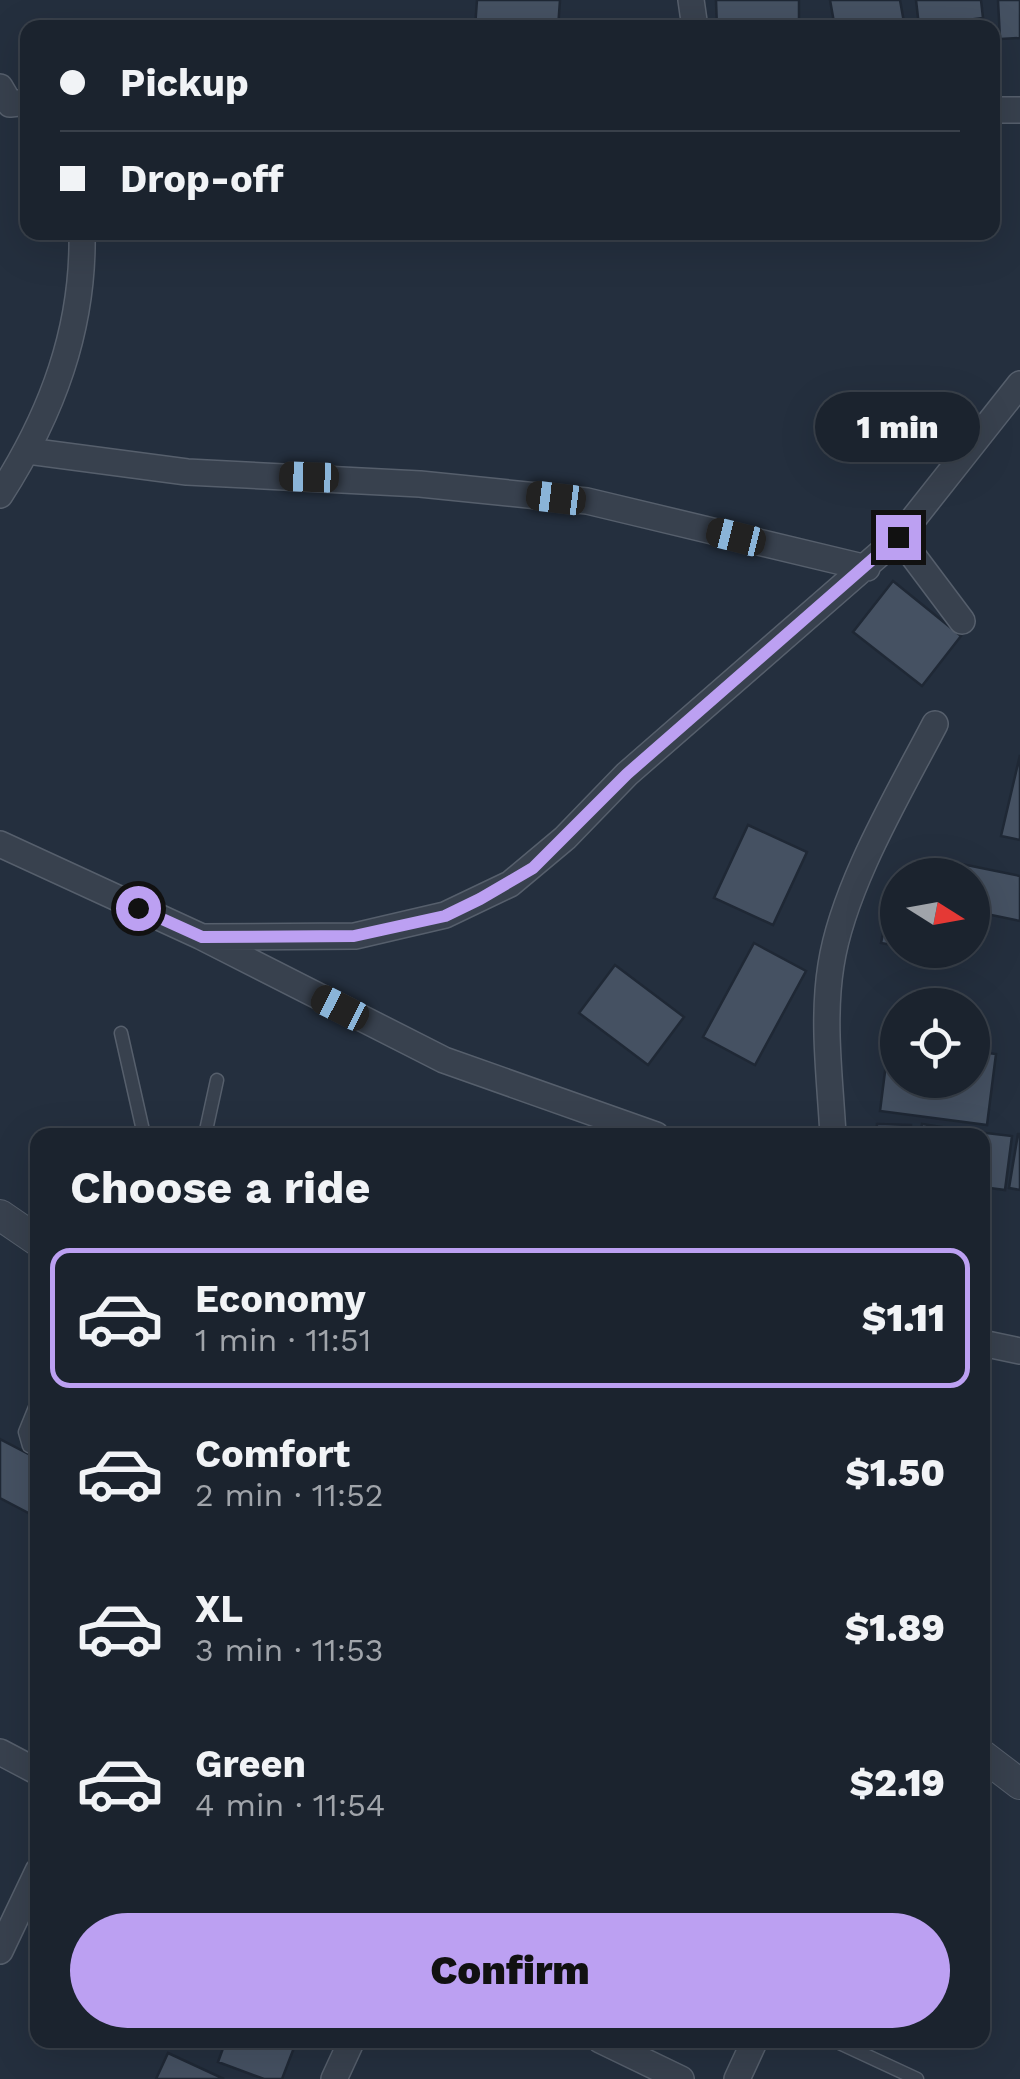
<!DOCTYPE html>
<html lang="en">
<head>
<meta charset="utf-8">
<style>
  body { margin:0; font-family:"Work Sans",sans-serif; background:#282f3a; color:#f1f3f6; height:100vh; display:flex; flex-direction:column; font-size:38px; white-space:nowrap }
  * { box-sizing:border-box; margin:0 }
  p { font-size:32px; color:#a0a4aa }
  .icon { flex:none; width:55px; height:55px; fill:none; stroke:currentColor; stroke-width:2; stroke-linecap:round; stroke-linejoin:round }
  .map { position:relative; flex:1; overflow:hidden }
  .details { position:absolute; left:30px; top:1128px; width:960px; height:920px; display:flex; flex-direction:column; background:#1b232e; border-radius:20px; box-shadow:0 10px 40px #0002,0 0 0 2px #39404a }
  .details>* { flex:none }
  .top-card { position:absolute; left:20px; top:20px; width:980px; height:220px; border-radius:20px; box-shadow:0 10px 40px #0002,0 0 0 2px #39404a; display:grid; align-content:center; height:220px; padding:0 40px; background:#1b232e }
  .needle { width:65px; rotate:101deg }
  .controls { position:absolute; left:880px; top:858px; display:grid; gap:20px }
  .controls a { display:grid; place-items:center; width:110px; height:110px; border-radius:50%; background:#1b232e; box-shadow:0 10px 40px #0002,0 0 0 2px #39404a; font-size:50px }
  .end { position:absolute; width:45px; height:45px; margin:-22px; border:12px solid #bca0f2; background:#111; box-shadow:0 0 0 5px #111 }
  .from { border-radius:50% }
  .bubble { position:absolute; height:70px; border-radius:35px; background:#1b232e; box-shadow:0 10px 40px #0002,0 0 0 2px #39404a; font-size:32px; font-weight:800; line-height:70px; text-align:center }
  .car { position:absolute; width:30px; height:60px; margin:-30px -15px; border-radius:12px; box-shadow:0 0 8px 2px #0007; background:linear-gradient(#222 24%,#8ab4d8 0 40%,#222 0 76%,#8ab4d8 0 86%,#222 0) }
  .top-card b { display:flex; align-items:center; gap:35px; height:95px; font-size:38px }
  .top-card b+b { border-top:2px solid #39404a }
  .top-card i { width:25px; height:25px; background:#f1f3f6 }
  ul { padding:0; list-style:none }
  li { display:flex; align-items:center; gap:30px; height:140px; margin:0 20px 15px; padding:0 20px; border:5px solid transparent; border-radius:20px }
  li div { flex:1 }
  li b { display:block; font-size:38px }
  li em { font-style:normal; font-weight:800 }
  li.selected { border-color:#bca0f2 }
  li>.icon { width:90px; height:90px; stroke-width:1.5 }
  h2 { padding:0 40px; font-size:45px; line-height:120px }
  .primary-button { display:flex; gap:20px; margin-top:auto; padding:20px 40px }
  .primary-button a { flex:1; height:115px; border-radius:60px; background:#bca0f2; color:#111; font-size:40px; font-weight:800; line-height:115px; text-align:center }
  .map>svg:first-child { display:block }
</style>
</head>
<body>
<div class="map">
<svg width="1020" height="2079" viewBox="0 0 1020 2079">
  <rect width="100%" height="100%" fill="#242f3e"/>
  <path fill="#455162" stroke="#1f2835" stroke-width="2.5" d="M477 0H560L558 28H475Z
    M716 0H799V28H717Z
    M830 0H900L905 28H835Z
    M916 0H981L983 18 919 26Z
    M998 0H1020V38L1000 39Z
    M893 581 961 636 922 686 853 632Z
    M1020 755V840L1001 836Z
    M748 825 807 852 773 925 714 898Z
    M942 860 1020 876V921L972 911V875H939Z
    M885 923 898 925V946L881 943Z
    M754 943 806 971 755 1065 703 1037Z
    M615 965 684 1017 648 1065 579 1013Z
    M889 1040 898 1041V1080H972V1051L996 1054 987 1125 880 1111Z
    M877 1124 911 1125V1135H876Z
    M922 1124 967 1131 966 1135H920Z
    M969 1131 1012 1136 1005 1190 982 1187V1135H968Z
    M1018 1134H1020V1190L1009 1188Z
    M0 1439 38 1459V1518L0 1498Z
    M226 2040H297L282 2079H264L218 2062Z
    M168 2053 224 2079H156Z"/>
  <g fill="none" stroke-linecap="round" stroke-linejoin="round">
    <defs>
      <path id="service" d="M121 1033 144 1135
        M205 1135 217 1080
        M38 1400 25 1432 29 1446 38 1450
        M833 2040 917 2079"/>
      <path id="minor" d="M691 0 695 28
        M0 87 10 104 28 102
        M992 110H1020
        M28 451 187 472 420 484 587 501 867 568
        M0 495C52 414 84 329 82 232
        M899 537 962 621
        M0 844 202 937 444 1060 656 1135
        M202 937 355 936 445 915 510 884 565 838 627 774 899 537 1020 384
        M833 1135C830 1079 822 1021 831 965 843 887 898 795 935 724
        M982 1343 1020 1351
        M0 1752 38 1772
        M0 1951 38 1871
        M600 2040 681 2079
        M334 2079 352 2040
        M737 2079 755 2040"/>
      <path id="tertiary" d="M0 1215 38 1241
        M982 1755 1020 1784"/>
    </defs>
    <use href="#service" stroke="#565f6c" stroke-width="15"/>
    <use href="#minor" stroke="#565f6c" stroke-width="28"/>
    <use href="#tertiary" stroke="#565f6c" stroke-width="32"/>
    <use href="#service" stroke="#38414e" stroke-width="12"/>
    <use href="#minor" stroke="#38414e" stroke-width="25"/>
    <use href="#tertiary" stroke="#38414e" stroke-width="30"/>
  </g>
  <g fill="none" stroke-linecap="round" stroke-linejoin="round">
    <path stroke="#bca0f2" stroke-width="12" d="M138 908 202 937 354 936 445 916 480 899 533 868 627 774 898 537"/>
  </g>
</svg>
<div class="controls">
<a><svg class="needle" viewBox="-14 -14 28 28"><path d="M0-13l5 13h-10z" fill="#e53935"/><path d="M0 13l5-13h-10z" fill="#a0a4aa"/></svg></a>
<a><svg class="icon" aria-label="locate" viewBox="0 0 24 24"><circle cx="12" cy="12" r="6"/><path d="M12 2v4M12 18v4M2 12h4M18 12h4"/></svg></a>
</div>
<i class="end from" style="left:138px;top:908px"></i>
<i class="end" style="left:898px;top:537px"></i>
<div class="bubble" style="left:815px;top:392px;width:165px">1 min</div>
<i class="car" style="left:309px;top:477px;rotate:272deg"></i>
<i class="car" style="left:556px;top:498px;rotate:277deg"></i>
<i class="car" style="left:736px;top:537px;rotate:284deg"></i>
<i class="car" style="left:340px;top:1008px;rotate:297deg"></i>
<div class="top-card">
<b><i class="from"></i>Pickup</b>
<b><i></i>Drop-off</b>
</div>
<section class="details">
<h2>Choose a ride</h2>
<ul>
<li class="selected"><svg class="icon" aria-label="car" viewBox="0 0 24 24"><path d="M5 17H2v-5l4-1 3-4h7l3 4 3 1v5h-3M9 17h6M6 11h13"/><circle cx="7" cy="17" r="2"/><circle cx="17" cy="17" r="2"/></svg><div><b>Economy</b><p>1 min · 11:51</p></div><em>$1.11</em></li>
<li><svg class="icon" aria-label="car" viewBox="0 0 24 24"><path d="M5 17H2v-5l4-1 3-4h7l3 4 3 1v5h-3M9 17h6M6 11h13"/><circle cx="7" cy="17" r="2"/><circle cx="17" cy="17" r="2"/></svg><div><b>Comfort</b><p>2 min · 11:52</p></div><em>$1.50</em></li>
<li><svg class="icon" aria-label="car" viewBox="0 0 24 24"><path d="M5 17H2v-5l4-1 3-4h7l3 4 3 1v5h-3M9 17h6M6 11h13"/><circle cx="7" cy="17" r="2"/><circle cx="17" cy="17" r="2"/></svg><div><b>XL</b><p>3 min · 11:53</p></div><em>$1.89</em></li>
<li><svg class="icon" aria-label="car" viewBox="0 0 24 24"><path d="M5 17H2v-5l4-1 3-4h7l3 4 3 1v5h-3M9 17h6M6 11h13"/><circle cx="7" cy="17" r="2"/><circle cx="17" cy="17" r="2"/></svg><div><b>Green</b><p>4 min · 11:54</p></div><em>$2.19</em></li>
</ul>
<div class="primary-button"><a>Confirm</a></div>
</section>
</div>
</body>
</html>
